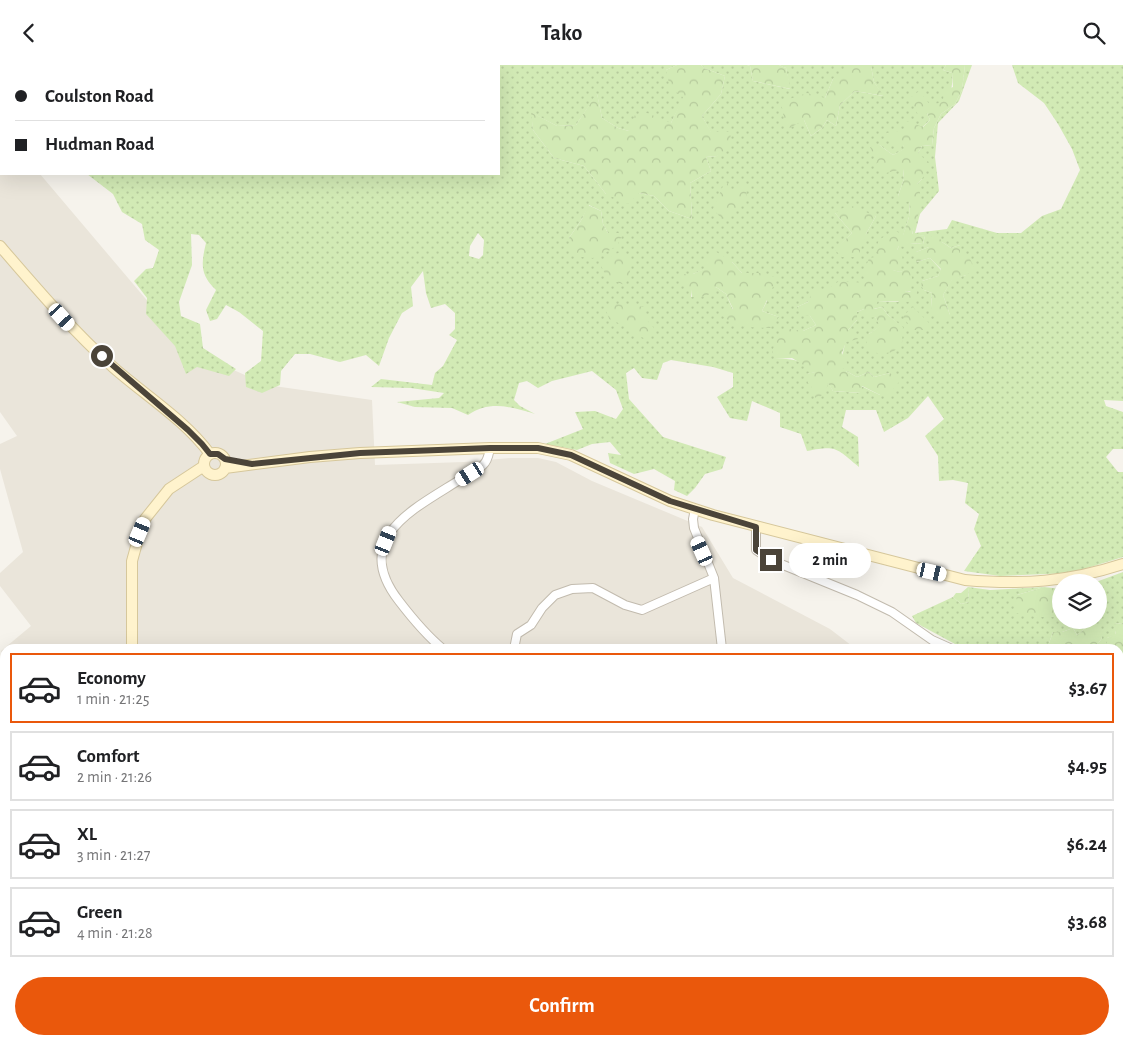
<!DOCTYPE html>
<html lang="en">
<head>
<meta charset="utf-8">
<style>
  body { margin:0; font-family:"Alegreya Sans",sans-serif; background:#f6f6f6; color:#202124; height:100vh; display:flex; flex-direction:column; font-size:19px; white-space:nowrap }
  * { box-sizing:border-box; margin:0 }
  p { font-size:16px; color:#757577 }
  .icon { flex:none; width:28px; height:28px; fill:none; stroke:currentColor; stroke-width:2; stroke-linecap:round; stroke-linejoin:round }
  .map { position:relative; flex:1; overflow:hidden }
  .sheet { position:absolute; left:0px; top:579px; width:1124px; height:401px; display:flex; flex-direction:column; background:#fff; border-radius:15px 15px 0 0; box-shadow:0 5px 20px #0002 }
  .sheet>* { flex:none }
  .hud { position:absolute; left:0px; top:0px; width:500px; height:110px; box-shadow:0 5px 20px #0002; display:grid; align-content:center; height:110px; padding:0 15px; background:#fff }
  .buttons { position:absolute; left:1052px; top:509px; display:grid; gap:10px }
  .buttons a { display:grid; place-items:center; width:55px; height:55px; border-radius:50%; background:#fff; box-shadow:0 5px 20px #0002; font-size:25px }
  .end { position:absolute; width:22px; height:22px; margin:-11px; border:6px solid #4b4439; background:#fff; box-shadow:0 0 0 2px #fff }
  .from { border-radius:50% }
  .bubble { position:absolute; height:35px; border-radius:18px; background:#fff; box-shadow:0 5px 20px #0002; font-size:16px; font-weight:700; line-height:35px; text-align:center }
  .car { position:absolute; width:15px; height:30px; margin:-15px -8px; border-radius:6px; box-shadow:0 0 4px 1px #0007; background:linear-gradient(#fff 24%,#345 0 40%,#fff 0 76%,#345 0 86%,#fff 0) }
  .hud b { display:flex; align-items:center; gap:18px; height:48px; font-size:19px }
  .hud b+b { border-top:1px solid #e0e0e0 }
  .hud i { width:12px; height:12px; background:#202124 }
  ul { padding:9px 0 0; list-style:none }
  li { display:flex; align-items:center; gap:15px; height:70px; margin:0 10px 8px; padding:0 5px; border:2px solid #e0e0e0; border-radius:0px }
  li div { flex:1 }
  li b { display:block; font-size:19px }
  li em { font-style:normal; font-weight:700 }
  li.current { border-color:#ea580c }
  li>.icon { width:45px; height:45px; stroke-width:1.5 }
  .primary-button { display:flex; gap:10px; margin-top:auto; padding:10px 15px }
  .primary-button a { flex:1; height:58px; border-radius:30px; background:#ea580c; color:#fff; font-size:20px; font-weight:700; line-height:58px; text-align:center }
  header { display:flex; justify-content:space-between; align-items:center; height:65px; padding:0 15px; background:#fff; font-size:22px; font-weight:700 }
  .map>svg:first-child { display:block }
</style>
</head>
<body>
<header><svg class="icon" aria-label="back" viewBox="0 0 24 24"><path d="M15 5l-7 7 7 7"/></svg>Tako<svg class="icon" aria-label="search" viewBox="0 0 24 24"><circle cx="10" cy="10" r="6"/><path d="M15 15l6 6"/></svg></header>
<div class="map">
<svg width="1123" height="979" viewBox="0 0 1123 979">
  <defs>
    <pattern id="grass-dots" width="8" height="8" patternUnits="userSpaceOnUse" patternTransform="scale(1.25)"><rect width="8" height="8" fill="#d2eab5"/><path d="M2 2h.1M6 6h.1" fill="none" stroke="#b6ca9c" stroke-width="1.8" stroke-linecap="round"/></pattern>
    <pattern id="forest-crowns" width="20" height="18" patternUnits="userSpaceOnUse" patternTransform="scale(1.25)"><rect width="20" height="18" fill="#d2eab5"/><path d="M2 6a3 3 0 1 1 6 0M12 15a3 3 0 1 1 6 0" fill="none" stroke="#b6ca9c"/></pattern>
  </defs>
  <rect width="100%" height="100%" fill="#f6f3ec"/>
  <path fill="#eae5da" d="M0 62 1 109H40L189 285 267 320 372 335 375 400 464 397 511 393H538L556 397 592 416 702 462 733 513 830 564 856 584H5V592L1 586 31 561 0 521V508L23 487 0 404V379L17 371 0 347Z
    M5 731V975H220L207 979H0V735Z
    M292 975H993L991 979H303Z"/>
  <path fill="url(#grass-dots)" fill-rule="evenodd" d="M0 0H281L282 1H1V18Z
    M398 0H677L666 5 684 32 671 58 629 66 618 63 602 53 597 29 576 60 557 61 532 48 533 65 554 93 584 101 606 129 639 128 654 131 669 146 692 154 690 118 711 106 706 92 717 91 730 67 711 68 702 51 721 29 725 11 704 3 701 0H747L750 1 753 16 790 24 786 3 779 0H946L943 5 952 8C953 18 952 28 944 36 937 42 933 38 927 48L930 55 903 80 905 84 893 90 878 79 903 104 904 114 898 131 910 136 909 152 903 171 882 191 866 218C853 218 838 220 826 226 816 231 808 238 797 242L810 251 816 260 803 266 775 294C793 293 802 296 816 307L807 309 828 317 833 326 860 328 861 321 880 330 890 308 874 312 869 307 857 312 846 306H839L848 265 857 255V247L864 244 875 252 881 261 869 269 902 262 888 250 882 242 873 244 877 236 898 237 911 226 905 227 908 204 900 207 892 205 897 185 899 181 910 178 923 179 925 171 912 170 914 160 917 119 922 114 918 88 922 81 932 80 934 63 941 49 955 39 962 25 965 0H972L959 36 938 58 935 92 939 126 920 149 915 168 947 164 952 155 997 168H1021L1042 151 1061 144 1080 105 1072 84 1058 59 1044 38 1018 18 1012 0H1123V336L1104 335 1106 341 1123 347V384H1113L1106 392 1118 407H1123V492L1071 508 1000 511 964 506 981 481 974 464 979 449 965 438 968 418 953 415 939 416 938 391 925 371 944 354 928 331 908 353 884 367 876 345H846L842 362 858 372 859 402C836 383 837 380 807 386L801 369 780 362V348L752 336 747 356 730 353 717 332 733 322V308L713 302 671 295 663 298 657 315 642 313 634 303 626 308 629 334 663 372 726 392 722 404 705 409 695 423 687 431 674 425 675 416 654 404 634 409 610 398 608 388 621 390 610 377 592 379 577 385 545 379 583 364 575 347 595 346 616 354 623 344 616 325 592 306 552 316 538 323 527 316 519 318 514 335 520 341 535 349C511 342 490 335 468 350L452 343 415 342 397 337 439 333 444 328 411 323 371 322 381 314 432 320 435 308 443 301 457 275 449 270 455 264V248L445 239 431 243 426 228 423 206 411 222 413 241 402 248 389 273 379 301 366 290 340 297 310 289H295L281 306 280 320 262 328 246 322 245 308 261 296 263 266 239 247 226 240 217 254 210 256 206 245 216 225C200 210 201 199 206 178L199 170 191 169 192 200 179 237 181 251 200 259 203 283 236 304 229 311 197 302 186 309 175 281 146 249 147 233 134 216 146 204 153 203 159 185 145 175 142 159 122 147 113 129 87 109H499V1ZM871 1 874 17 883 31 855 26 840 40 836 61 827 55 822 63 811 71 804 55 825 33 833 14ZM589 140 601 146 603 159 608 168 623 169 569 173 582 154ZM835 148 876 151 866 169 836 185 852 168ZM478 168 484 175 483 190 479 194 469 191 470 181ZM942 177 951 183 960 180V191L966 210 952 214 943 230 950 250 931 242 932 228 924 225 922 216 938 211 941 205 930 193 916 197V187ZM732 197 742 208H763L767 236 762 246 779 252 733 245 726 229 716 222 691 232 693 209 705 204Z
    M1123 507V558L1114 559 1116 570 1107 573V584H1094L1102 573 1093 557 1077 570 1073 563 1062 567H1053L1047 584H969L955 579 916 558 912 551 953 532 961 539 969 537 968 522 990 525 1044 522 1017 530 1037 552H1061V555H1099V518L1096 517Z"/>
  <path fill="url(#forest-crowns)" d="M677 0H701L704 3 725 11 721 29 702 51 711 67H731L729 85 717 91 706 92 711 106 690 118 692 154 669 146 654 131 639 128 628 139 606 129 584 101 554 93 533 65 531 47 557 61 576 60 597 28 602 53 618 63 629 66 635 50 647 48 671 58 683 32 670 23 666 5Z
    M747 0H779L786 3 791 24 753 16 750 1Z
    M849 0 871 1 874 17 884 31 855 26 840 40 836 61 827 55 822 63 811 71 804 55 786 65 781 37 807 28 825 33 833 14Z
    M946 0H965L962 25 955 39 941 49 934 63 932 80 922 81 918 88 930 99 922 114 917 119C926 139 917 150 912 169L925 171 923 179 911 178 907 182 899 181 897 185 902 188 903 199 893 205 900 207 908 203 912 213 905 227 917 226 916 237 878 236 874 244 882 242 888 250 903 262 902 278 893 287 878 289 866 280 869 269 880 261 875 252 864 254V244L857 247V255L848 265 855 266 858 274 846 277 842 288 848 300 840 306H846L857 312 869 307 874 312 890 308 900 316 888 330H880L862 321 861 328 833 326 828 318 826 327 817 334 809 326 814 318H808L806 309 815 307 792 293 775 294 772 286 779 271 789 264 803 266 816 260 810 251 800 249 797 242 808 237 814 223 827 225 839 216 866 218 863 210 869 193 882 191 875 185 879 175 894 165 903 170 909 152 910 136 902 138 898 131 904 114 903 104 886 108 878 101 870 82 878 79 893 90 904 84 903 80 896 82 886 68 905 65 906 56 923 62 930 55 927 48 918 50 910 33 919 26 931 41 943 36 944 26 953 22 952 8 943 5Z
    M727 117 732 129 739 118 745 120 747 132 729 152 721 153 713 144 723 121Z
    M588 140 601 146 603 159 608 168H623L617 181 601 190 593 193 572 191 569 173 582 154Z
    M848 140 876 151 866 169 858 192H842L835 185 852 168 835 148Z
    M936 167 942 177 951 183 960 180V191L968 190 975 204 966 210 952 215 943 230 950 250 947 257 934 251 931 242 932 228 924 225 921 221 922 216 938 211 941 204 930 193 916 197V187L929 182 930 173Z
    M624 185C631 200 633 204 625 220L608 214 602 203V196Z
    M715 186 732 197 742 208H763L777 213 762 246 779 252 770 263C751 262 738 264 723 251L726 246 733 244 726 229 716 222 707 231 692 232 691 224 681 215V209H693L704 204 707 191Z
    M615 239 646 242 644 252 654 263 648 275 637 270 630 263 609 254 606 245Z
    M913 242 930 259 927 265H912L903 251Z
    M968 522 969 537 961 539 953 532 956 528H961Z
    M1044 522 1061 524V552H1037L1016 548 1015 542 1017 530Z
    M1093 557 1100 565 1102 573 1094 584H1047L1053 567H1062L1073 563 1077 570Z
    M1123 558V621L1119 619V584H1107V573L1116 569 1113 559Z"/>
  <g fill="none" stroke-linecap="round" stroke-linejoin="round">
    <defs>
      <path id="street" d="M695 444 693 454 694 463 714 513 722 584
        M756 462V485L771 495 857 530 892 547 932 575 952 584
        M443 584C426 570 412 553 399 536 350 473 414 444 461 414 468 410 477 406 483 400 488 396 489 388 490 383
        M514 584 517 569 531 560 542 543 555 530 572 524 593 523 625 540 642 545 714 513
        M651 975 654 979
        M985 979 987 975"/>
      <path id="secondary" d="M0 181C37 224 72 265 114 303 146 331 185 355 210 389
        M204 399a11 11 0 1 1 22 0a11 11 0 1 1-22 0Z
        M225 403 310 392 360 388 490 383H538L571 390 670 436 713 450 965 515C1022 520 1068 517 1123 499
        M132 584V496L140 467 145 454 169 424 204 401
        M0 749 5 746
        M0 925H5
        M309 975 324 979"/>
    </defs>
    <use href="#street" stroke="#c2bbae" stroke-width="10"/>
    <use href="#secondary" stroke="#d6c79b" stroke-width="12"/>
    <use href="#street" stroke="#fff" stroke-width="8"/>
    <use href="#secondary" stroke="#fff3cd" stroke-width="10"/>
  </g>
  <g fill="none" stroke-linecap="round" stroke-linejoin="round">
    <path stroke="#4b4439" stroke-width="6" d="M102 291 188 365 202 379 210 389H218L225 394 252 399 360 388 490 383H538L571 390 670 436 756 462V485L771 495"/>
  </g>
</svg>
<div class="buttons">
<a><svg class="icon" aria-label="layers" viewBox="0 0 24 24"><path d="M12 4l9 5-9 5-9-5zM3 14l9 5 9-5"/></svg></a>
</div>
<i class="end from" style="left:102px;top:291px"></i>
<i class="end" style="left:771px;top:495px"></i>
<div class="bubble" style="left:789px;top:478px;width:82px">2 min</div>
<i class="car" style="left:62px;top:252px;rotate:138deg"></i>
<i class="car" style="left:470px;top:409px;rotate:238deg"></i>
<i class="car" style="left:140px;top:467px;rotate:23deg"></i>
<i class="car" style="left:386px;top:476px;rotate:22deg"></i>
<i class="car" style="left:702px;top:486px;rotate:336deg"></i>
<i class="car" style="left:932px;top:507px;rotate:103deg"></i>
<div class="hud">
<b><i class="from"></i>Coulston Road</b>
<b><i></i>Hudman Road</b>
</div>
<section class="sheet">
<ul>
<li class="current"><svg class="icon" aria-label="car" viewBox="0 0 24 24"><path d="M5 17H2v-5l4-1 3-4h7l3 4 3 1v5h-3M9 17h6M6 11h13"/><circle cx="7" cy="17" r="2"/><circle cx="17" cy="17" r="2"/></svg><div><b>Economy</b><p>1 min · 21:25</p></div><em>$3.67</em></li>
<li><svg class="icon" aria-label="car" viewBox="0 0 24 24"><path d="M5 17H2v-5l4-1 3-4h7l3 4 3 1v5h-3M9 17h6M6 11h13"/><circle cx="7" cy="17" r="2"/><circle cx="17" cy="17" r="2"/></svg><div><b>Comfort</b><p>2 min · 21:26</p></div><em>$4.95</em></li>
<li><svg class="icon" aria-label="car" viewBox="0 0 24 24"><path d="M5 17H2v-5l4-1 3-4h7l3 4 3 1v5h-3M9 17h6M6 11h13"/><circle cx="7" cy="17" r="2"/><circle cx="17" cy="17" r="2"/></svg><div><b>XL</b><p>3 min · 21:27</p></div><em>$6.24</em></li>
<li><svg class="icon" aria-label="car" viewBox="0 0 24 24"><path d="M5 17H2v-5l4-1 3-4h7l3 4 3 1v5h-3M9 17h6M6 11h13"/><circle cx="7" cy="17" r="2"/><circle cx="17" cy="17" r="2"/></svg><div><b>Green</b><p>4 min · 21:28</p></div><em>$3.68</em></li>
</ul>
<div class="primary-button"><a>Confirm</a></div>
</section>
</div>
</body>
</html>
